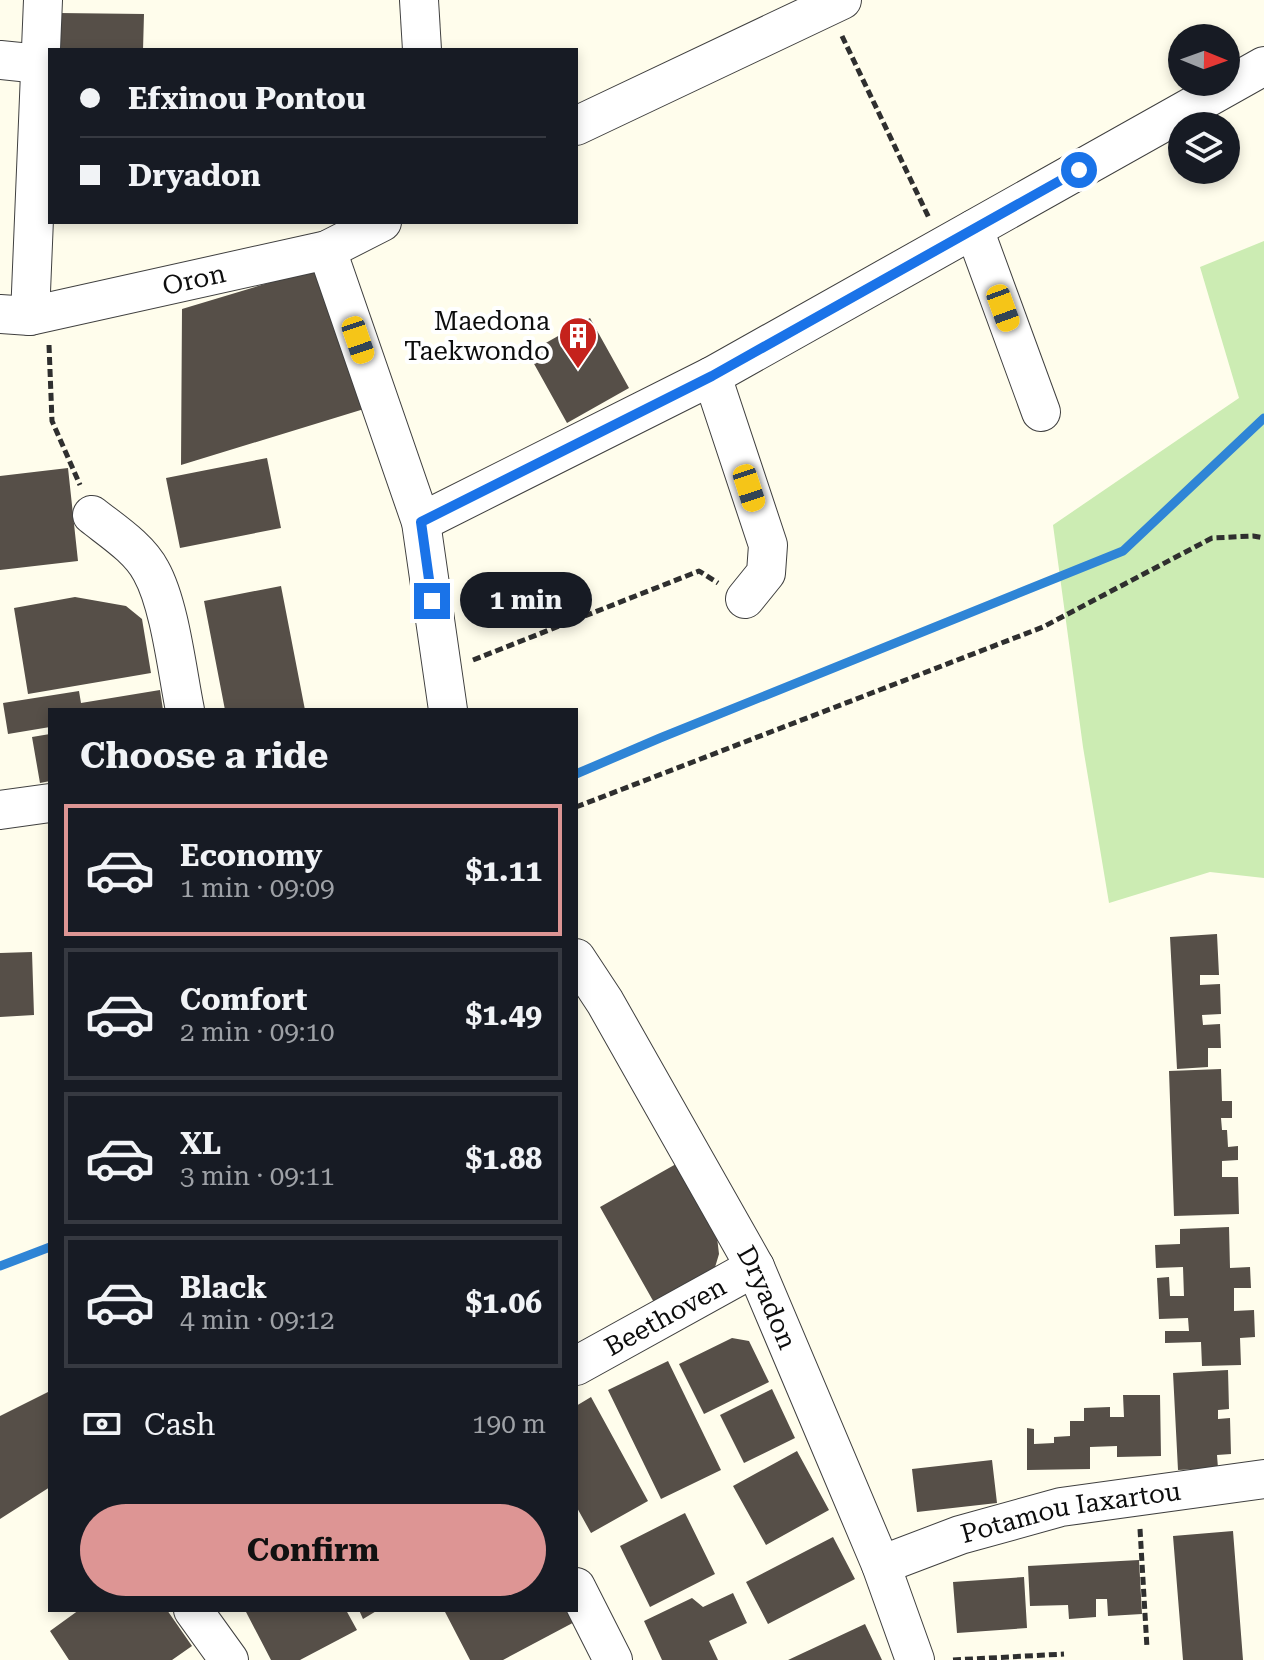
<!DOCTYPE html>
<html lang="en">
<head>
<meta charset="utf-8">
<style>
  body { margin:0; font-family:"Roboto Serif",serif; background:#242831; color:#f1f3f6; height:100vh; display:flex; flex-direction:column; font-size:30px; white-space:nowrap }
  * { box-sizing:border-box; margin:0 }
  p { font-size:26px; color:#9ea1a6 }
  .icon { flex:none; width:44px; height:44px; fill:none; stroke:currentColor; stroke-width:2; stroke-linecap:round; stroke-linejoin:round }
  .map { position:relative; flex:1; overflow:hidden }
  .details { position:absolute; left:48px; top:708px; width:530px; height:904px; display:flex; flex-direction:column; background:#171b24; border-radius:0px; box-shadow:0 4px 12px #0003 }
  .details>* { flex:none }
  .banner { position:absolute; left:48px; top:48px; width:530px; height:176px; border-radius:0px; box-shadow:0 4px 12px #0003; display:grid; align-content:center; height:176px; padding:0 32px; background:#171b24 }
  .needle { width:52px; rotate:91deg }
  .controls { position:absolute; left:1168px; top:24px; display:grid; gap:16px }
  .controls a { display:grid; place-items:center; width:72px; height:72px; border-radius:50%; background:#171b24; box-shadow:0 4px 12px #0003; font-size:40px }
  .end { position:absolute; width:36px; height:36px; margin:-18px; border:10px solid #1a73e8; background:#fff; box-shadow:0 0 0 4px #fff }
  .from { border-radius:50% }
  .bubble { position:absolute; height:56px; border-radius:28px; background:#171b24; box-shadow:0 4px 12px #0003; font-size:26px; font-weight:700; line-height:56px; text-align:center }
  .car { position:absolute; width:24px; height:48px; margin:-24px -12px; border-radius:10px; box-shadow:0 0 6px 2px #0007; background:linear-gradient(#f5c518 24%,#345 0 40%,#f5c518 0 76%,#345 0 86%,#f5c518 0) }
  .banner b { display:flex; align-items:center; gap:28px; height:76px; font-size:30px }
  .banner b+b { border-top:2px solid #363941 }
  .banner i { width:20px; height:20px; background:#f1f3f6 }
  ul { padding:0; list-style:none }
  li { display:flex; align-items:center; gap:24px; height:132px; margin:0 16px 12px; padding:0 16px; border:4px solid #363941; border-radius:0px }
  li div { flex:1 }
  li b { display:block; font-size:30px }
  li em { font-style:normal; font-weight:700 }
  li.active { border-color:#dd9594 }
  li>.icon { width:72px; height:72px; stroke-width:1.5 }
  h2 { padding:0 32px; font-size:36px; line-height:96px }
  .pay { display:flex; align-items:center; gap:20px; height:88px; padding:0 32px; font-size:30px }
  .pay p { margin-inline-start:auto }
  .cta { display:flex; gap:16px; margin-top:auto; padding:16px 32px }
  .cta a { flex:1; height:92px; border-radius:48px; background:#dd9594; color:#111; font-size:32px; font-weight:700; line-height:92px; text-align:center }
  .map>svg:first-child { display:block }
</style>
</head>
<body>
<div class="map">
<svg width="1264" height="1660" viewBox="0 0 1264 1660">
  <rect width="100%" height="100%" fill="#fffdec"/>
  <path fill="#ccecb3" d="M1264 241V878L1210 872 1109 903 1083 747 1053 525 1239 398 1200 267Z"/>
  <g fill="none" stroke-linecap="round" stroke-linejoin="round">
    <path stroke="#2f85d6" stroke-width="9" d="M576 774 660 738 1123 551 1264 418
      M0 1266 50 1247"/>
  </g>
  <path fill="#564f48" d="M59 13 144 14 143 50H59Z
    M321 267 364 409 181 465 182 309Z
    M590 318 629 388 567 423 528 353Z
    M267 458 281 528 180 548 166 478Z
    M68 468 78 561 0 570V476Z
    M281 586 305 710H225L204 601Z
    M75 597 126 606 142 619 151 673 28 694 14 608Z
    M160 690 163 710H50V727L8 734 3 703 79 691 81 703Z
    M50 734V781L40 783 32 737Z
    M1217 934 1219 975H1200V985L1220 984 1221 1014 1202 1015 1203 1025 1220 1024 1221 1048H1208V1067L1177 1069 1170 937Z
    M32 952 34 1015 0 1017V953Z
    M1221 1069 1222 1101H1232V1118H1221L1222 1130H1227L1228 1147 1238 1146V1160L1222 1161V1177H1238L1239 1214 1174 1216 1169 1071Z
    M676 1164 717 1237 719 1254 713 1274 656 1306 600 1207Z
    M1229 1227 1230 1268 1250 1267 1251 1288H1234V1311L1254 1310 1255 1337 1240 1338 1241 1365 1202 1366 1201 1342 1165 1343V1331H1189L1188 1318 1159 1319 1157 1278 1169 1277 1170 1296H1184L1183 1267 1156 1268 1155 1245 1180 1244V1229Z
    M732 1338 749 1341 769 1382 704 1414 679 1364Z
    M668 1361 721 1470 661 1499 608 1390Z
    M1228 1370 1229 1409 1218 1410V1419L1230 1418 1231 1454 1217 1455 1218 1468 1178 1470 1173 1373Z
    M772 1389 795 1438 744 1463 720 1415Z
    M50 1391V1487L0 1519V1416Z
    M1123 1395H1160L1161 1456 1117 1457V1446L1090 1447V1469L1027 1470V1428L1034 1429V1444L1054 1443V1437L1070 1436V1421H1084V1408L1110 1407V1417H1124Z
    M591 1397 648 1501 591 1533 576 1506V1406Z
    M797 1451 829 1510 766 1545 733 1486Z
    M992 1460 997 1503 917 1512 912 1469Z
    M685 1513 715 1574 650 1607 620 1546Z
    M1233 1531 1243 1660H1183L1173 1536Z
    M833 1537 855 1579 768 1624 746 1582Z
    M1139 1560 1142 1614 1108 1616 1107 1599H1096V1617L1069 1619 1068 1605 1030 1606 1028 1566Z
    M1024 1577 1027 1628 957 1633 953 1582Z
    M733 1593 747 1623 709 1641 718 1660H662L644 1621 692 1598 703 1607Z
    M79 1610H167L192 1646 172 1660H69L50 1631Z
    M245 1610H346L357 1630 300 1660H271Z
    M359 1610H378L363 1619Z
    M444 1610H578L582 1618 503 1660H470Z
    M865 1624 882 1660H788Z"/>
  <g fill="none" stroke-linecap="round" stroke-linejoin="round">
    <defs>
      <g id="minor">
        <path d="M419 0 422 50"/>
        <path d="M0 60 40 64"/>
        <path d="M576 126 842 0"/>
        <path d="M974 229 1041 412"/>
        <path d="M327 250 421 522 448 710"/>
        <path id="s1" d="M0 314 30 316 327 250 382 222"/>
        <path d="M30 316 43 0"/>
        <path d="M712 376 768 545 766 573 745 599"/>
        <path d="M92 515C112 531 139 548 151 571 170 605 177 671 185 710"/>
        <path d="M421 522 712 376 1264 66"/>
        <path d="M0 810 50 803"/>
        <path id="s2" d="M576 958 605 1002 755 1267 881 1565 915 1660"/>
        <path id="s3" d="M576 1366 755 1267"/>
        <path id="s4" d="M881 1565 960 1535 1061 1507 1264 1479"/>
        <path d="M576 1587 613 1660"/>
        <path d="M193 1610 229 1660"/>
      </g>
    </defs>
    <use href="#minor" stroke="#404040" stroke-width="40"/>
    <path stroke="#2f2f2f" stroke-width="5" stroke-dasharray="8 4" stroke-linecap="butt" d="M842 36 929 218
      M49 345 52 421 80 485
      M473 660 699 571 718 583
      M576 807 1043 627 1212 538 1253 536 1264 538
      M1140 1529 1147 1648
      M953 1660 1064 1654"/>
    <use href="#minor" stroke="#fff" stroke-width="38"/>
  </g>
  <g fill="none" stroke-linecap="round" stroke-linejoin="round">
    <path stroke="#1a73e8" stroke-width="10" d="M432 601 421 522 712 376 1079 170"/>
  </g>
  <defs>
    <symbol id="building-pin" viewBox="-11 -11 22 30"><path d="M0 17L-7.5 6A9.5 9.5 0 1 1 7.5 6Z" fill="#c5221c" stroke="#fff"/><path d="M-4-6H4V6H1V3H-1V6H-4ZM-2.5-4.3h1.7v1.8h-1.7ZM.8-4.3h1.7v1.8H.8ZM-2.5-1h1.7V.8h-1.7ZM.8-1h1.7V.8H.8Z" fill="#fff"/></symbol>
  </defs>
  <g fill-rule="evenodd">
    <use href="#building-pin" x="556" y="314" width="44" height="60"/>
  </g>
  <g text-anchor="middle" stroke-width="8" stroke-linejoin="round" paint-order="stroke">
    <g font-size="26" fill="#0d0d0d" stroke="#fff">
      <text dy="9" stroke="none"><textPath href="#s1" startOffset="198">Oron</textPath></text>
      <text dy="9" stroke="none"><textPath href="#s2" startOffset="390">Dryadon</textPath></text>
      <text dy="9" stroke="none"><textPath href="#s3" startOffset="102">Beethoven</textPath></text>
      <text dy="9" stroke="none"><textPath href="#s4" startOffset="198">Potamou Iaxartou</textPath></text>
    </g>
    <g font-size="26" fill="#0d0d0d" stroke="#fff" text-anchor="end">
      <text x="550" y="330">Maedona<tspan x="550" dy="30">Taekwondo</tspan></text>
    </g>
  </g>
</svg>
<div class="controls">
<a><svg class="needle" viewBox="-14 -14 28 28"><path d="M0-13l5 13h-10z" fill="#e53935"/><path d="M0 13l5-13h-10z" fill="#9ea1a6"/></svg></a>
<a><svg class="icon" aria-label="layers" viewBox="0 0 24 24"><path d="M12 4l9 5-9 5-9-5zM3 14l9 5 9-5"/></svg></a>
</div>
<i class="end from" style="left:1079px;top:170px"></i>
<i class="end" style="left:432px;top:601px"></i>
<div class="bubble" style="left:460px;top:572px;width:132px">1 min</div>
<i class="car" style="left:1003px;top:308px;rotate:160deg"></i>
<i class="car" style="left:358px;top:340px;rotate:161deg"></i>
<i class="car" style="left:749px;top:488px;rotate:162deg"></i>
<div class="banner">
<b><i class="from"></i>Efxinou Pontou</b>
<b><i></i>Dryadon</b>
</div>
<section class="details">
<h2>Choose a ride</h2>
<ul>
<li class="active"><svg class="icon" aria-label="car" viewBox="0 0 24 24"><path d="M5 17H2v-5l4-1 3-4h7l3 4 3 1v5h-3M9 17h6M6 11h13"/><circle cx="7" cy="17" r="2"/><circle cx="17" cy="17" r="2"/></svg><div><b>Economy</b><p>1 min · 09:09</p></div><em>$1.11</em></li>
<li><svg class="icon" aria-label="car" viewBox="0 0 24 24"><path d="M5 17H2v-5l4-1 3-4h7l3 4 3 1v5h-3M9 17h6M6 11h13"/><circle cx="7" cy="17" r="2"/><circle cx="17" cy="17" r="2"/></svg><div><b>Comfort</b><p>2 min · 09:10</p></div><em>$1.49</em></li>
<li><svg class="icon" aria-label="car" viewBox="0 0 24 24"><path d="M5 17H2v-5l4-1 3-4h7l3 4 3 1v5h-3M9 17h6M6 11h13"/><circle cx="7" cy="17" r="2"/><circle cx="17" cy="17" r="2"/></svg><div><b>XL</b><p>3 min · 09:11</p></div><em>$1.88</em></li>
<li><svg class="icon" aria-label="car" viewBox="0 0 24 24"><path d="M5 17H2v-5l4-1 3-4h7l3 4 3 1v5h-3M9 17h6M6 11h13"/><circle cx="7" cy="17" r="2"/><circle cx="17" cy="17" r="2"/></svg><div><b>Black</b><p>4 min · 09:12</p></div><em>$1.06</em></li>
</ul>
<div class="pay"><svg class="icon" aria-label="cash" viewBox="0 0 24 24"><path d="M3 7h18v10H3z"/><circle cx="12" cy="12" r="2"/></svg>Cash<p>190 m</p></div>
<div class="cta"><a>Confirm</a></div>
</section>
</div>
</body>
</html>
